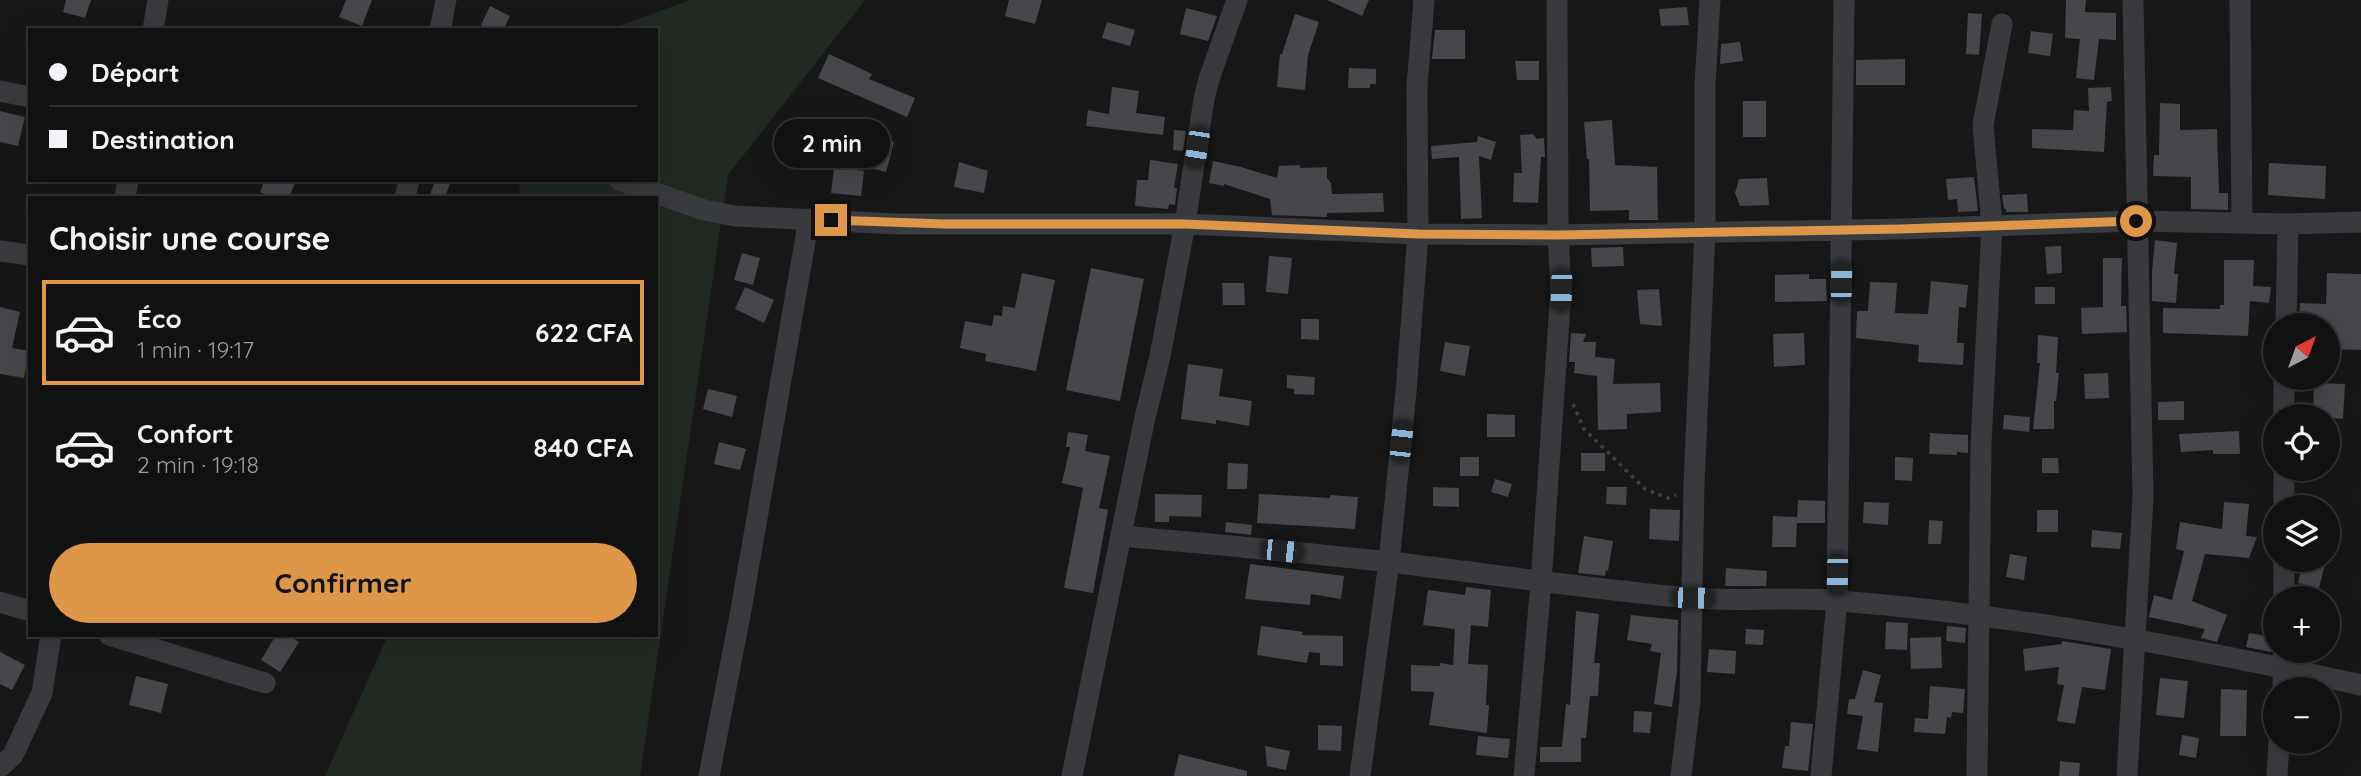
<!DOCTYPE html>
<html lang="fr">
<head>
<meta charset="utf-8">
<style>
  body { margin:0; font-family:Quicksand,sans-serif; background:#1e1f20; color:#f1f3f6; height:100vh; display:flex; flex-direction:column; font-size:26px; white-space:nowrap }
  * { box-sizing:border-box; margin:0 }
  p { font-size:23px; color:#9c9d9f }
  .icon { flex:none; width:38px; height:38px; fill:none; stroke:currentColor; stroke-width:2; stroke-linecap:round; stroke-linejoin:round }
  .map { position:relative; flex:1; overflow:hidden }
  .drawer { position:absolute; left:28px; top:196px; width:630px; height:441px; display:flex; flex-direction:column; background:#111112; border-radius:0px; box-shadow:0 7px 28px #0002,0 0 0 2px #303132 }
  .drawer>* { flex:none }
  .guide { position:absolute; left:28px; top:28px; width:630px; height:154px; border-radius:0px; box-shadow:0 7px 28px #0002,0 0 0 2px #303132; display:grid; align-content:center; height:154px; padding:0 21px; background:#111112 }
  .needle { width:46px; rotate:41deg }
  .controls { position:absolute; left:2263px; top:313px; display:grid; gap:14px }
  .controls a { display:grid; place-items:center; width:77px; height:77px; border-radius:50%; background:#111112; box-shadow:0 7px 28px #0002,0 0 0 2px #303132; font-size:35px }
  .end { position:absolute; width:32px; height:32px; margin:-16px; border:9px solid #de9649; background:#111; box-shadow:0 0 0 4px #111 }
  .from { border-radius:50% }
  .bubble { position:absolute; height:49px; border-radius:24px; background:#111112; box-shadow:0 7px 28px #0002,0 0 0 2px #303132; font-size:23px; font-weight:800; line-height:49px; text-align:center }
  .car { position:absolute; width:21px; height:42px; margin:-21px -10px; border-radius:9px; box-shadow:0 0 5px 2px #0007; background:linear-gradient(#222 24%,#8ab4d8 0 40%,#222 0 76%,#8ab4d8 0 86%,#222 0) }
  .guide b { display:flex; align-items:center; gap:24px; height:66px; font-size:26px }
  .guide b+b { border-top:2px solid #303132 }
  .guide i { width:18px; height:18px; background:#f1f3f6 }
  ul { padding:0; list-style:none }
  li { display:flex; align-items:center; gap:21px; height:105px; margin:0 14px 10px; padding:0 7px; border:4px solid transparent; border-radius:0px }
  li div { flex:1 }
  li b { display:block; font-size:26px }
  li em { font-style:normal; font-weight:800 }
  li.active { border-color:#de9649 }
  li>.icon { width:63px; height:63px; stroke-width:1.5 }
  h2 { padding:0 21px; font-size:32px; line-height:84px }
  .action { display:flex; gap:14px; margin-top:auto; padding:14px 21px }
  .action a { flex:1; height:80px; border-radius:42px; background:#de9649; color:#111; font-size:28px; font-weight:800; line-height:80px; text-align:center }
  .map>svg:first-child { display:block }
</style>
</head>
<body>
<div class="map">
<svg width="2361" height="776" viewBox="0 0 2361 776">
  <rect width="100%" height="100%" fill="#171718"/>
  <path fill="#212821" d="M690 0H865L728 175 640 776H325L388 635H656V198H519L520 180H656V30H608Z"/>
  <path fill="#46474b" d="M66 0H91L85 18 63 12Z
    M346 0H372L362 26 339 17Z
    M1009 0H1042L1035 24 1005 16Z
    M1327 0H1369L1362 16Z
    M2066 0H2086L2085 12 2116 13V40L2099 39 2094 80 2076 78 2080 39 2065 38Z
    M490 6 510 16 503 30H490L481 25Z
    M1687 7 1689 25 1661 26 1659 9Z
    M1186 8 1217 16 1208 41 1180 34Z
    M1968 13 1982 14 1979 55 1966 54Z
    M1295 14 1319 22 1308 55 1305 90 1277 87 1280 54H1282Z
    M1107 22 1135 30 1130 46 1102 38Z
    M1435 30H1465V59H1432Z
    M2031 31 2053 34 2050 56 2028 53Z
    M1740 42 1743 61 1720 64 1721 44Z
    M829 54 872 74 869 79 915 98 907 117 818 78Z
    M1905 59V85H1856V60Z
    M1515 61H1539V80H1517Z
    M1349 68 1376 69V84H1370V88H1348Z
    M1112 87 1139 91 1136 113 1165 117 1163 135 1086 126 1088 110 1109 114Z
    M2111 87 2112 101 2107 102 2104 152 2032 148V129L2073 130 2074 110 2089 111 2088 88Z
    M1743 101H1766V137H1743Z
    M2160 103 2180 104V130L2217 129 2219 193H2228V210L2191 209V177L2153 176 2154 155H2159Z
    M0 111 25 117 18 146 0 142Z
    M1612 120 1615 165 1657 167 1658 220H1629V210L1590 211 1589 159H1587L1584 122Z
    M1174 130 1186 131 1183 151 1173 150Z
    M1533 134 1537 139 1544 138 1545 157H1541L1538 203 1513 202 1514 173H1522L1520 135Z
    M873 135 894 142 886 172 864 166Z
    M1478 136 1496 142 1491 160 1479 156 1482 218 1461 219 1459 157 1432 159 1431 146 1477 142Z
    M1150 160 1178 164 1174 188H1177L1175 205 1169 204 1168 209 1135 206 1137 180H1148Z
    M1213 161 1241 167 1277 178 1279 166 1300 165V168L1327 167V178L1331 183 1332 194 1383 193 1384 212 1327 213V217L1272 215 1270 199 1224 184V186L1209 183Z
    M959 162 988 171 984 193 954 187Z
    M2269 163 2326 166 2325 199 2268 195Z
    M834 168 864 171 861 196 831 193Z
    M1974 177 1978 211 1958 212 1957 199 1948 200 1946 179Z
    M1767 178 1769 205 1740 206 1735 193 1739 179Z
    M265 180H296L289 198H274L260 192Z
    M435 180H451L445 198H429Z
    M2027 194 2028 212H2006V209H2004L2002 195Z
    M2155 240 2177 243 2174 274H2178L2176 303 2152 301V272Z
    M2061 246 2062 273 2047 274 2045 247Z
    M1623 247 1624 266 1592 267 1591 248Z
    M742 253 760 258 753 285 734 280Z
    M1269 256 1292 258 1288 294 1266 292Z
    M2103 258H2122L2121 306H2126L2127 332 2082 334 2081 308 2103 307Z
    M2224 260H2254L2253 286 2271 287 2269 303 2250 301 2248 336 2163 333V308L2220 309V305H2224Z
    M1091 268 1144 279 1120 401 1066 390Z
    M1022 273 1055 280 1036 371 985 361 986 354 960 348 965 321 992 326 994 315 1002 316 1003 306 1015 308Z
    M2327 273 2361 274V350L2328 349V326H2299L2300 303 2326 304Z
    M1809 274V279H1826L1827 301 1775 302V275Z
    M1931 281 1968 285 1966 308 1959 307 1957 343H1964L1963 365 1918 362 1919 345 1856 338 1857 311H1868L1870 282 1897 283 1895 313 1928 314Z
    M1222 283H1244L1245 305H1223Z
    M745 287 774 300 764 323 735 309Z
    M2035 287H2055V304H2035Z
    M1659 289 1662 326 1640 324 1637 290Z
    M0 307 20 312 12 348 29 351 24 378 0 374Z
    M1301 319H1319V340L1301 339Z
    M1571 333 1586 334 1583 342H1596L1595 357 1615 359 1613 384 1660 383 1661 412 1627 414V429L1598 430 1597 376 1574 373 1575 362H1569Z
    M1804 333 1805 365 1774 367 1773 334Z
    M2038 335 2058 337 2056 373H2059L2056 401H2054V429H2033L2040 363H2037Z
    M1445 342 1470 346 1465 376 1440 371Z
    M1188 364 1223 369 1219 396 1252 401 1249 426 1216 420V424L1181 419Z
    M2108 373 2109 398 2085 399 2084 374Z
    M1287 375 1315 377 1314 395 1294 394V389L1287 388Z
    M2314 383 2345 384 2343 419 2313 416Z
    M708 389 737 396 732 417 703 409Z
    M2184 401V420H2158V402Z
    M1487 414 1515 415V437H1487Z
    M2004 415 2030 417 2029 432 2003 429Z
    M2239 431 2240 454H2213V450L2181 452 2179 434Z
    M1068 432 1088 435 1085 451 1110 456 1099 508 1108 510 1093 593 1064 588 1083 488 1062 483 1070 447H1066Z
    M1930 433 1968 435V453L1957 452V455L1929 454Z
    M719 442 746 449 740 470 714 464Z
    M1581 453H1605V471H1581Z
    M1460 457H1479V476H1460Z
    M1895 457 1913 458 1912 481 1895 480Z
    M2042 458H2058L2059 473H2042Z
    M1228 463 1248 464 1247 489H1227Z
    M1495 479 1512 484 1508 497 1491 492Z
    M1433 487 1459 488V507L1433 506Z
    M1607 487H1627L1626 505 1606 504Z
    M1155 494 1202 495 1201 517 1169 516V522H1155Z
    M1259 494 1330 498V495L1358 497 1355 529 1257 523Z
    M1798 500 1825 501V523H1797Z
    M1864 502 1889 503 1888 525 1863 523Z
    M2224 502 2249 504 2246 536 2257 537 2249 558 2205 554 2192 601 2227 615 2217 642 2201 638 2205 629 2149 617 2154 595 2172 600 2184 551 2176 549 2180 522 2222 529Z
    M1650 509 1680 510 1679 541 1649 539Z
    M2037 510H2058V532H2037Z
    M1773 516 1797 517 1796 547H1772Z
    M1929 520 1943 521 1941 544H1928Z
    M1226 522 1252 525 1251 535 1225 532Z
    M2092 530 2122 533 2120 549 2091 547Z
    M1584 536 1613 541 1608 571 1606 570 1605 576 1578 573Z
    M2010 554 2027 557 2024 580 2006 577Z
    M2303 560H2326L2319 588 2298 583Z
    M1250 564 1344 576 1341 599 1311 594 1310 605 1245 599Z
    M1726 568 1767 571 1766 586H1725Z
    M1466 587 1491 590 1488 627 1471 625 1468 664 1488 665 1486 705H1489L1487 733 1429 725 1434 692 1411 691V665L1440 666V663L1453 665 1455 629 1423 625 1428 590 1465 595Z
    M1576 611 1599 614 1594 663H1600L1598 696H1590L1586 738H1581V762H1540V747H1562L1566 704 1570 705Z
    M1631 615 1678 620 1677 672 1672 707 1654 704 1661 653 1650 651 1652 644 1627 640Z
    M1886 622 1908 623 1907 650 1885 649Z
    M1261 626 1303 632 1302 635 1343 636V666L1320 665V653L1309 652 1307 663 1257 655Z
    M1947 626 1966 628 1965 643 1946 641Z
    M1746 629 1764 630 1763 645 1745 644Z
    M2249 633 2273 637 2271 652 2246 647Z
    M276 635H288L299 642 280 672 261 660Z
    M1941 637 1942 668 1911 669 1910 638Z
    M2062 641 2111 649 2105 690 2082 687 2075 724 2057 721 2064 685 2057 684 2059 667 2025 671 2023 649 2062 644Z
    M1709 649 1736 651 1735 674 1707 672Z
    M0 652 25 665 12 690 0 684Z
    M1863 670 1881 675 1874 702 1883 703 1878 752 1857 749 1863 716 1847 714 1849 699H1855Z
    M136 676 168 684 161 713 129 705Z
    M2160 678 2188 681 2184 718 2156 715Z
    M1930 686 1965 689 1963 713 1952 712 1951 718 1947 717 1945 734 1914 732 1915 718 1928 719Z
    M2221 689 2247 690 2246 736H2220Z
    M1634 711 1652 712 1650 733 1633 732Z
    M1791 722 1813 724 1808 771 1782 768 1785 746H1789Z
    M1318 725 1342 726 1341 751 1318 750Z
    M2182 735 2199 738 2196 758 2179 755Z
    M1478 736 1510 739 1508 758 1476 755Z
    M1265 746 1290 751 1286 770 1267 766Z
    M1179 754 1247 771V776H1174Z
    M2060 761 2080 763 2079 776H2059Z"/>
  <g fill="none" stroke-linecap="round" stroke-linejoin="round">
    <path stroke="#3e4144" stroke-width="3.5" stroke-dasharray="3.5 5" stroke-linecap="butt" d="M1573 404 1584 429 1645 489 1668 498 1676 495"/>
    <path stroke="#383a3d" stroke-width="21" d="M2240 0 2242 222
      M153 30 158 0
      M440 30 446 0
      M0 91 30 97
      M619 180 704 210 735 216 897 224H1185L1418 234 1558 235 1900 229 2136 221 2288 224 2361 222
      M125 198 128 180
      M405 198 409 180
      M0 251 30 255
      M2286 326 2288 224
      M2284 416V378
      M2284 469V508
      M1121 536C1211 544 1301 552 1390 562 1490 574 1589 589 1690 598 1740 602 1790 596 1840 601 2016 615 2190 647 2361 685
      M2284 560V598
      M0 602 30 611
      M109 635 265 683
      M2283 690 2284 651
      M0 767 13 755 42 693 51 635
      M709 776 741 610 809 219
      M1072 776 1144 422 1160 356 1185 224 1204 99 1209 79 1237 0
      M1360 776 1389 562 1406 392 1418 234 1417 86 1424 0
      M1524 776 1541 582 1561 290 1558 235 1557 0
      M1681 776 1690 701 1694 484 1705 231V84L1710 0
      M1821 776 1837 600 1844 0
      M1977 776 1981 444 1992 225 1983 125 2002 24
      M2127 776 2143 497 2133 0
      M2277 776 2279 742"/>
  </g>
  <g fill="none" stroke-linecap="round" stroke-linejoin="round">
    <path stroke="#de9649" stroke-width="9" d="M831 220 945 224H1185L1418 234 1558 235 1900 229 2136 221"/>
  </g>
</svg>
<div class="controls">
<a><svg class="needle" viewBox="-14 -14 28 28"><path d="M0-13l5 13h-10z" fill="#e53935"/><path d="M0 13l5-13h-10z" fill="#9c9d9f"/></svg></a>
<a><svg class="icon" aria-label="locate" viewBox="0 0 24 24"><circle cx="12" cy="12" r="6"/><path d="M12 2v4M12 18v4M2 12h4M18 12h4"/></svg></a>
<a><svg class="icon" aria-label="layers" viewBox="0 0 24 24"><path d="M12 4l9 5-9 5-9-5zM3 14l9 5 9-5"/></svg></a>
<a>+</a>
<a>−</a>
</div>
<i class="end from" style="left:2136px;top:221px"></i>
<i class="end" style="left:831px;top:220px"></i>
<div class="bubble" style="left:774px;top:119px;width:116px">2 min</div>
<i class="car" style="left:1197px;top:147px;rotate:189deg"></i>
<i class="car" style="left:1841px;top:282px;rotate:1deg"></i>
<i class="car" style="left:1561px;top:290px;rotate:182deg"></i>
<i class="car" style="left:1401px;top:441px;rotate:6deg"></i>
<i class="car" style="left:1282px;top:551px;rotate:96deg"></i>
<i class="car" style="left:1837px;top:574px;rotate:181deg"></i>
<i class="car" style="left:1693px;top:598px;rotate:91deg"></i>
<div class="guide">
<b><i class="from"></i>Départ</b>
<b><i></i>Destination</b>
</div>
<section class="drawer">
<h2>Choisir une course</h2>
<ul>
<li class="active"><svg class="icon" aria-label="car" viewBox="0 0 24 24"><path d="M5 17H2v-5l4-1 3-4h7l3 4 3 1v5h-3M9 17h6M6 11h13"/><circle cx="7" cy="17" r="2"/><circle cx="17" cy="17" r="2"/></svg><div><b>Éco</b><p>1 min · 19:17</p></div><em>622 CFA</em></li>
<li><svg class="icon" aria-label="car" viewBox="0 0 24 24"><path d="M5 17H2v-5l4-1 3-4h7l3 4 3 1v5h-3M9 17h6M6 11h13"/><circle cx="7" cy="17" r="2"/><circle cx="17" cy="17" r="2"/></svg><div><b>Confort</b><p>2 min · 19:18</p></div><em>840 CFA</em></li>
</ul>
<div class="action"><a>Confirmer</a></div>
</section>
</div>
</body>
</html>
